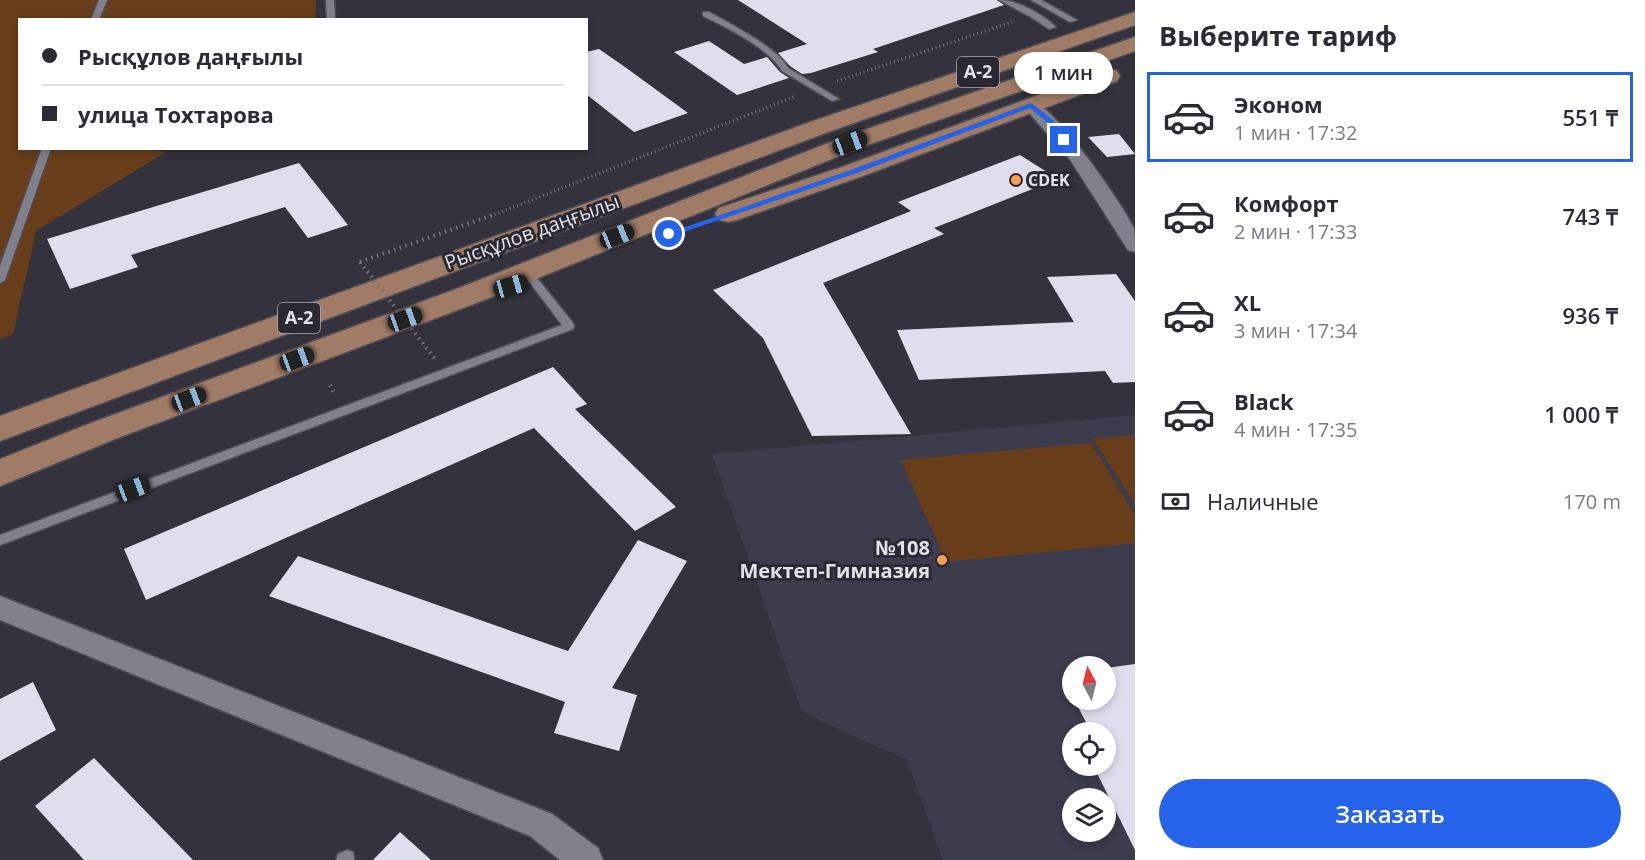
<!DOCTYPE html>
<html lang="ru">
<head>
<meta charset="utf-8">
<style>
  body { margin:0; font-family:"Open Sans",sans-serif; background:#f7f7f7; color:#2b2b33; height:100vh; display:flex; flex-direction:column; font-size:22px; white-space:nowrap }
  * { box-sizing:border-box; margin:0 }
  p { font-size:20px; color:#7c7c81 }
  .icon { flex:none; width:33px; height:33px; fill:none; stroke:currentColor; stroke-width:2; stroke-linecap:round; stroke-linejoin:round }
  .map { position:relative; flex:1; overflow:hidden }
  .sheet { display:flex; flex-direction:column; background:#fff; width:510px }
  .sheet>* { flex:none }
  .hud { position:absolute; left:18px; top:18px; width:570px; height:132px; border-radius:0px; box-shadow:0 3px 9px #0003; display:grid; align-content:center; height:132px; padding:0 24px; background:#fff }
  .needle { width:39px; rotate:353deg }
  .fabs { position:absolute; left:1062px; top:656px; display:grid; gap:12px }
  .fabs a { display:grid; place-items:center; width:54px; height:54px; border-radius:50%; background:#fff; box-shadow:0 3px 9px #0003; font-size:30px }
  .end { position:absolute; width:27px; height:27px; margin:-14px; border:8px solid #2563eb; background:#fff; box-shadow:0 0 0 3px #fff }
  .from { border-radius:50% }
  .bubble { position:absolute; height:42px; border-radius:21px; background:#fff; box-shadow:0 3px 9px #0003; font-size:20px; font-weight:600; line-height:42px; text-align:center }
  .car { position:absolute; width:18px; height:36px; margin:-18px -9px; border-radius:8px; box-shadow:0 0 4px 2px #0007; background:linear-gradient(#222 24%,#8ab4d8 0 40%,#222 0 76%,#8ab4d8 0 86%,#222 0) }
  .hud b { display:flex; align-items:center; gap:21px; height:57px; font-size:22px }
  .hud b+b { border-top:2px solid #e1e1e2 }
  .hud i { width:15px; height:15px; background:#2b2b33 }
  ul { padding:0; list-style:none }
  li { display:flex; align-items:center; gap:18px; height:90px; margin:0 12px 9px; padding:0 12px; border:3px solid transparent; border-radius:0px }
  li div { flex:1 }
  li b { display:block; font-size:22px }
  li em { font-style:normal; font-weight:600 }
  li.current { border-color:#2563eb }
  li>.icon { width:54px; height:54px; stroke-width:1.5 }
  h2 { padding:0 24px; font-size:27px; line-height:72px }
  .pay { display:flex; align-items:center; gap:15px; height:66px; padding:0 24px; font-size:22px }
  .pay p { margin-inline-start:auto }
  .button { display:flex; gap:12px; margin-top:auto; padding:12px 24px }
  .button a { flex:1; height:69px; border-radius:36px; background:#2563eb; color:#fff; font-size:24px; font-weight:600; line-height:69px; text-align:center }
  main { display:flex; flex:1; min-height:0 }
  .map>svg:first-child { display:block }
</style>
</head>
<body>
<main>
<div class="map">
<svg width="1135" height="860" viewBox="0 0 1135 860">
  <rect width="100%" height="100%" fill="#34333d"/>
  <path fill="#3d3c4c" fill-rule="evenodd" d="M1135 415V860H943L907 760 802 712 712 454ZM1072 666H1106V699H1072ZM1072 732H1106V765H1072ZM1072 798H1106V831H1072Z"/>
  <path fill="#683d1a" d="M0 0H316L315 19 20 20V148H137L166 152 36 231 13 334 0 339Z
    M1135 435V504L1093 439Z
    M1091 443 1135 515V543L946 562 901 460Z"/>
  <path fill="#dfdeec" d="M738 0H997L1004 5 873 49 878 52 811 73 802 74 790 66 778 53 807 44Z
    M709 41 744 64 767 57 780 72 789 78 737 95 674 52Z
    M599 49 625 67 688 113 634 132 586 94V52Z
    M1119 134 1135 154 1107 157 1088 137Z
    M1020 155 1058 179 934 228 944 234 823 283 911 434 812 436 763 338 713 290 911 211 898 202Z
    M299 163 348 225 308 238 285 207 131 255 138 267 70 289 47 239Z
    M1116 274 1135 301V382L1113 383 1105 371 919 380 897 330 1074 322 1047 277Z
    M553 367 587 404 575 409 676 507 635 531 534 428 146 600 124 549Z
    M638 540 687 561 612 688 637 695 619 751 554 733 565 702 269 596 298 556 568 651Z
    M1135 664V850L1093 765H1107L1106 732H1091L1074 699H1106V668Z
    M33 682 56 730 0 761V699Z
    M94 758 193 860H84L35 806Z
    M400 832 431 860H373Z"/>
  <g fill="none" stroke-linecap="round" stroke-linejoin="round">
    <defs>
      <path id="lane" d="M99 0H107L99 20H91Z
        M326 0H334L335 20H327Z
        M999 0C1018 0 1042 14 1056 27L1049 29 1031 17Z
        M1031 0H1041L1077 20 1070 22Z
        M703 12H709C729 23 778 48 788 68L839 99 832 101 782 71C770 49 726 27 703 16Z
        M42 148H51L5 280 0 283V266Z
        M533 277 537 278 573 323 574 326 573 329 0 545V535L562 325 528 280Z
        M347 850 353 852 354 860H336L338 854Z"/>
      <path id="street" d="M1031 100C1054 106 1124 205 1134 229 1135 235 1135 245 1135 252L1128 250 1069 158 1022 105 1025 101Z
        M0 596 552 814 598 848 603 860H560L530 836 0 620Z"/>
      <path id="primary" d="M1135 12V25L831 131 0 441V416L813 121Z
        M1135 37V51L859 148 479 302 115 439 0 486V459L91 423 459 288 841 138Z
        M1109 69 1117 71 1120 76 1117 81 860 177 737 220 728 222 719 220 715 214 719 208 842 167Z"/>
    </defs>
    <use href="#lane" stroke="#4f4f57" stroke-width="3"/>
    <use href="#street" stroke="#4f4f57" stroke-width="3"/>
    <use href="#primary" stroke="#4f4f57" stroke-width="3"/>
    <path stroke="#77767f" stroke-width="3" stroke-dasharray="1 3" stroke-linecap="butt" d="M837 81 1012 22
      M491 216 796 96"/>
    <path stroke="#77767f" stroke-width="4" stroke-dasharray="1.5 4.5" stroke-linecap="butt" d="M360 262 495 214
      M330 385 335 395"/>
    <use href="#lane" fill="#81808c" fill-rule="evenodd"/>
    <use href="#street" fill="#81808c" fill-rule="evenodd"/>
    <use href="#primary" fill="#a07b66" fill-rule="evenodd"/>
    <path stroke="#77767f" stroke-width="4" stroke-dasharray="1.5 4.5" stroke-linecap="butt" d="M360 262 435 359"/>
  </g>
  <path fill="#2563eb" d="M1031 103 1053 120 1066 142H1061L1048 123 1030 108 854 174 672 236 665 234 848 171Z"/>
  <g fill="#fc9d54" stroke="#2a2933" stroke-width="2">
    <circle cx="1016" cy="180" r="6"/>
    <circle cx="942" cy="560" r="6"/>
  </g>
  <g text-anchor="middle" stroke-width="6" stroke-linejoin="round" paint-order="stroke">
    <g font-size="16" font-weight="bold" fill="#e3e2e9" stroke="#2a2933" text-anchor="start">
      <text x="1028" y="186">CDEK</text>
    </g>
    <g fill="#2a2933" stroke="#acaab2" stroke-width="1.5">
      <rect x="957" y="57" width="42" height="30" rx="4.5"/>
      <rect x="278" y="303" width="42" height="30" rx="4.5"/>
    </g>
    <g font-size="18" font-weight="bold" fill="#e3e2e9">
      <text x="978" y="78">A-2</text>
      <text x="299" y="324">A-2</text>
    </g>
    <g font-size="20" fill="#e3e2e9" stroke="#2a2933">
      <text transform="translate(532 232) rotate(-20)" y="7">Рысқұлов даңғылы</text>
    </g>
    <g font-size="20" font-weight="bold" fill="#e3e2e9" stroke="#2a2933" text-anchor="end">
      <text x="930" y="555">№108<tspan x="930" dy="23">Мектеп-Гимназия</tspan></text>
    </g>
  </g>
</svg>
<div class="fabs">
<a><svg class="needle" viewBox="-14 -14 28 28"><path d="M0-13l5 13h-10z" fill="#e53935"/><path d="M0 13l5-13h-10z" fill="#7c7c81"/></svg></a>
<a><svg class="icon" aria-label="locate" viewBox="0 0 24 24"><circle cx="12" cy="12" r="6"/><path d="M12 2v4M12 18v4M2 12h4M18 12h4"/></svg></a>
<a><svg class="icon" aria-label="layers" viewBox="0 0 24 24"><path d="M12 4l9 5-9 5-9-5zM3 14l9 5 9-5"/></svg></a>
</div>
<i class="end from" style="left:669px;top:234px"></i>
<i class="end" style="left:1064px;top:140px"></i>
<div class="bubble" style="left:1014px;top:52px;width:99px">1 мин</div>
<i class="car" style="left:850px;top:143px;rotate:70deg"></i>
<i class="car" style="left:617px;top:236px;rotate:68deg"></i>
<i class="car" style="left:511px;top:286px;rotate:74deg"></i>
<i class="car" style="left:405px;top:319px;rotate:70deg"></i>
<i class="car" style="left:297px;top:359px;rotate:70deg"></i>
<i class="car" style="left:189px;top:399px;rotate:69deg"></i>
<i class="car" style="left:133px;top:489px;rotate:69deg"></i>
<div class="hud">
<b><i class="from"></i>Рысқұлов даңғылы</b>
<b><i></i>улица Тохтарова</b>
</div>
</div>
<section class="sheet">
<h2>Выберите тариф</h2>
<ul>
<li class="current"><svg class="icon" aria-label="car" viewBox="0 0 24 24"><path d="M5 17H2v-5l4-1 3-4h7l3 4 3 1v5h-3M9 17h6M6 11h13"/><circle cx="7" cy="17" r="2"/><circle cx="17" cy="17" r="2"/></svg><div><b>Эконом</b><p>1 мин · 17:32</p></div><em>551 ₸</em></li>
<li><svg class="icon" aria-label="car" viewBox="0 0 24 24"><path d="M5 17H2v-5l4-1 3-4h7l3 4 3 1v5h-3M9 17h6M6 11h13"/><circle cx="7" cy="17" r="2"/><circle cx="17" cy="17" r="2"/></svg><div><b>Комфорт</b><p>2 мин · 17:33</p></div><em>743 ₸</em></li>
<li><svg class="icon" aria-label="car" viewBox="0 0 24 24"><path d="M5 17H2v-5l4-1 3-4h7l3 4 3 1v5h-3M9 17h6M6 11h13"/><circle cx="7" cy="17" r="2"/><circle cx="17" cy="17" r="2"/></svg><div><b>XL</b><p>3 мин · 17:34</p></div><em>936 ₸</em></li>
<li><svg class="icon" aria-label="car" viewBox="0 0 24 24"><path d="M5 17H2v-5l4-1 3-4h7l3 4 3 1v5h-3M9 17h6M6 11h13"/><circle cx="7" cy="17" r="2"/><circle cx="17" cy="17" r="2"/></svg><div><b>Black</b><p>4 мин · 17:35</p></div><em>1 000 ₸</em></li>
</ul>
<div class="pay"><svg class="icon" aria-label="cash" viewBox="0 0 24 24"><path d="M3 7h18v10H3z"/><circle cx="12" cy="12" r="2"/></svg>Наличные<p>170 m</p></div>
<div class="button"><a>Заказать</a></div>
</section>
</main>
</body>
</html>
